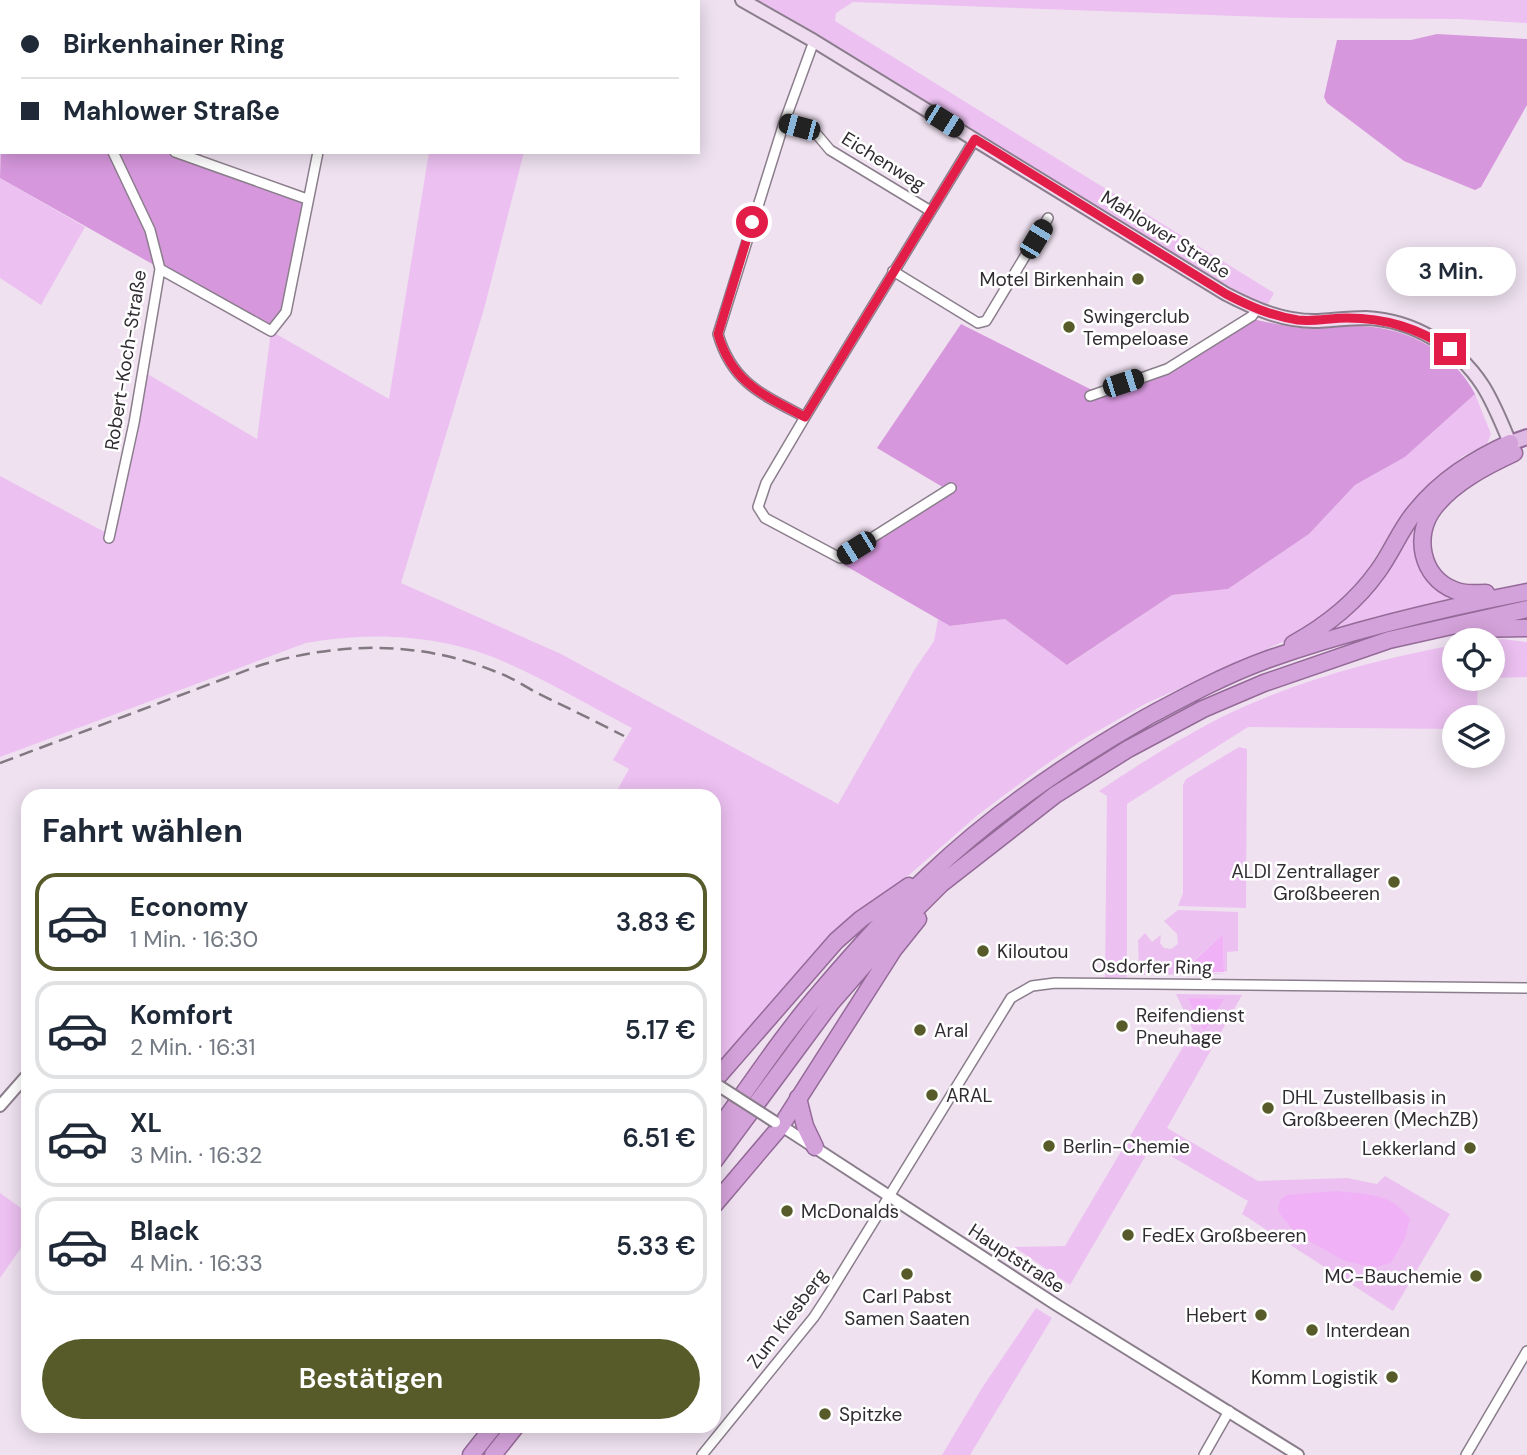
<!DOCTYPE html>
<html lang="de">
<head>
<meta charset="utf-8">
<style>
  body { margin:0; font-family:"DM Sans",sans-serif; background:#f6f6f7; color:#1f2937; height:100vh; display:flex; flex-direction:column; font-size:26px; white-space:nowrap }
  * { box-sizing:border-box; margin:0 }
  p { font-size:23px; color:#747a83 }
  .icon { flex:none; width:38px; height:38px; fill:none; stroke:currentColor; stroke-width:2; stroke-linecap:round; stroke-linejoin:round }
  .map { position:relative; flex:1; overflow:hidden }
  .drawer { position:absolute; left:21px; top:789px; width:700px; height:644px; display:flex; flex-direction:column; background:#fff; border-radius:21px; box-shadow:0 4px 18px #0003 }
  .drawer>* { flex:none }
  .hud { position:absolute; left:0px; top:0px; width:700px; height:154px; box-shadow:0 4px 18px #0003; display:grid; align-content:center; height:154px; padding:0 21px; background:#fff }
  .controls { position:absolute; left:1442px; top:628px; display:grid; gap:14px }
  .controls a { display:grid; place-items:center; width:63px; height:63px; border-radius:50%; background:#fff; box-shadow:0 4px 18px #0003; font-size:35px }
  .end { position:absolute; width:32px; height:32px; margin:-16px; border:9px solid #e11d48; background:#fff; box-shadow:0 0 0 4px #fff }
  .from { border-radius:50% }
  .bubble { position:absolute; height:49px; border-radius:24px; background:#fff; box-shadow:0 4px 18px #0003; font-size:23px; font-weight:600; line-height:49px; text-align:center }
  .car { position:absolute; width:21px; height:42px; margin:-21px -10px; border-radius:9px; box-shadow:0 0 5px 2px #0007; background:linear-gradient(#222 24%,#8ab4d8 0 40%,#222 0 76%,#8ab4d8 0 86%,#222 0) }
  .hud b { display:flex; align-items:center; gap:24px; height:66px; font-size:26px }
  .hud b+b { border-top:2px solid #e0e1e3 }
  .hud i { width:18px; height:18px; background:#1f2937 }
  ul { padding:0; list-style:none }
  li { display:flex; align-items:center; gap:21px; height:98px; margin:0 14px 10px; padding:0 7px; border:4px solid #e0e1e3; border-radius:21px }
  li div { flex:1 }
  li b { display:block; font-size:26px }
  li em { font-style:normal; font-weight:600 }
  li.active { border-color:#575b29 }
  li>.icon { width:63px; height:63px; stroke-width:1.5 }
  h2 { padding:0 21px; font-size:32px; line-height:84px }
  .action { display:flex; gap:14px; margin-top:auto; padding:14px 21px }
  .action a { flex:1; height:80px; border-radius:42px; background:#575b29; color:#fff; font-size:28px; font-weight:600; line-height:80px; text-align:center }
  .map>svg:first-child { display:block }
</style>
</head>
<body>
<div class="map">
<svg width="1527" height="1455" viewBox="0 0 1527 1455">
  <rect width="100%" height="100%" fill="#efe1f0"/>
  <path fill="#ecc0f1" d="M453 0H562L453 2Z
    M756 0H1527V23L1459 19 1294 18 853 2 836 13 835 21 1274 293 1268 304 1252 299 1221 282Z
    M429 152H524L484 309 401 583 561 654 838 804 915 669 934 641 938 619 950 626 1005 619 1068 665 1172 595 1228 589 1309 534 1355 485 1405 457 1475 394 1491 434 1487 444 1463 456 1422 491 1402 516 1352 593 1300 634 1145 704 1082 740 1041 768 979 814 909 875 830 935 754 1025 715 1066 714 796H614L629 769 613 760 632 728C590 706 550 682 507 663 445 635 372 631 306 643L0 757V476L114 537 139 427 146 373 257 439 271 331 389 399Z
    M0 178 85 227 41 305 0 278Z
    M1455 483 1417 547 1461 599 1331 629 1365 597 1406 532Z
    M1503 639 1527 642V677L1493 678 1492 640Z
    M1454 645V679H1478L1477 717 1454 718V729L1248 727 1127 804V977L1105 978 1107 796 1099 791C1136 766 1174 742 1214 721 1288 683 1373 660 1454 645Z
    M1239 747 1247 749 1246 908 1178 906 1183 893V785L1186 779Z
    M1178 910 1238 912V951L1227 952V972L1224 971 1223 934 1182 971 1227 974 1139 975 1138 940 1145 933 1152 942 1161 935 1160 943 1164 948 1171 949 1178 944 1177 934 1164 921Z
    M1176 994 1242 995 1167 1128 1258 1181 1347 1178 1377 1184 1385 1176 1450 1214 1393 1311 1242 1214 1248 1201 1152 1145 1070 1285 1014 1247 1065 1246 1193 1030Z
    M0 1193 28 1213V1242L23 1245 0 1278Z
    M1036 1308 1052 1318 970 1455H942L982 1388Z"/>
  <path fill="#d697dc" d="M25 0H259L24 2Z
    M1437 34 1527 39V105L1481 187 1475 190 1404 161 1327 103 1324 97 1337 40H1411Z
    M2 106V152H202L198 166 305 200 283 311 271 331 0 178Z
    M1248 318C1266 322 1283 326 1301 328 1321 329 1341 326 1361 326 1409 328 1453 352 1475 394L1405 457 1355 485 1309 534 1228 589 1172 595 1067 665 1005 619 950 626 839 562 951 492 877 448 961 324 1092 390H1101L1167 369Z"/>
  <path fill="#f1b1f7" d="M1223 934 1224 972H1182Z
    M1188 998 1224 999 1204 1031Z
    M1337 1191C1368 1195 1390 1192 1410 1219L1405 1238 1391 1263 1372 1268 1343 1260 1295 1233 1278 1211 1280 1200 1287 1195Z"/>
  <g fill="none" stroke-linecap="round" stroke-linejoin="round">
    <defs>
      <path id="minor" d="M41 0V2
        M53 0 60 2
        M198 2V0
        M350 2V0
        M784 123 814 131 830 150 929 210
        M175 152 307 199
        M160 269 271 331 286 312 318 152
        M893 271 978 323 986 321 1048 218
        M1090 396 1167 369 1252 316 1256 310
        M805 417C763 395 732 383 718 334L784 123 814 41
        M951 488 840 558 765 518 758 507 766 483 805 417 975 139
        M109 538 134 423 160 269 150 230 113 152
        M702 1455 814 1317 829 1294 1011 998 1032 986 1055 983 1527 988
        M1204 1455 1229 1411
        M1466 1455 1527 1351"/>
      <path id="tertiary" d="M0 1106 28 1074
        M777 1123 1055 1304 1298 1455"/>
      <path id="secondary" d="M742 0 814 41 1226 294C1255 309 1284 322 1318 321 1334 320 1350 318 1366 318 1413 320 1458 347 1483 386 1495 405 1504 429 1513 450"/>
      <path id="primary" d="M1510 443 1527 437"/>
      <path id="trunk" d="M1486 593C1475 593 1464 595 1454 590 1421 577 1413 535 1434 508 1453 483 1486 466 1514 453
        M1467 629 1527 628
        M1293 644C1326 626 1356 602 1378 571 1392 552 1400 530 1415 512 1441 480 1473 460 1510 443
        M714 1081 836 941 861 919 909 886
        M798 1098 805 1126 815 1147
        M714 1135C749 1087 782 1036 821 991 855 951 891 911 929 875 994 813 1070 761 1147 717 1186 696 1225 675 1266 660 1351 630 1439 609 1527 592
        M714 1161 831 1003 893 932 941 884 1055 795 1128 749 1203 709 1264 683 1389 640 1527 609
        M714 1205 781 1126 894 949 918 919
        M471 1455 494 1426
        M493 1455 516 1426"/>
    </defs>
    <use href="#minor" stroke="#8b7e8c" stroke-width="12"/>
    <use href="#tertiary" stroke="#8b7e8c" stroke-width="14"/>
    <use href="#secondary" stroke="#8b7e8c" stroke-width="16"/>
    <use href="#primary" stroke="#946a98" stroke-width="18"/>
    <use href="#trunk" stroke="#946a98" stroke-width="19"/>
    <use href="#minor" stroke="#fff" stroke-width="9"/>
    <use href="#tertiary" stroke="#fff" stroke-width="10"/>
    <use href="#secondary" stroke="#efdcf1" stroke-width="12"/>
    <use href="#primary" stroke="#dfb9e3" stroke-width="14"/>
    <use href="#trunk" stroke="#d4a2da" stroke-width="16"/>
    <path stroke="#817881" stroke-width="2.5" stroke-dasharray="14 7" stroke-linecap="butt" d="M0 763 258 666C336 642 417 640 494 671 509 676 523 685 537 693 566 707 595 721 624 736"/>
    <defs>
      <path id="tertiary-bridge" d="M719 1086 775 1122"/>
    </defs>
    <use href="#tertiary-bridge" stroke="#8b7e8c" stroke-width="14" stroke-linecap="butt"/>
    <use href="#tertiary-bridge" stroke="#fff" stroke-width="10"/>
  </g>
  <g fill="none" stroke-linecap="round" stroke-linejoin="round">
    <path stroke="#e11d48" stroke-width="9" d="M752 222 718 334C732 383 763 395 805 417L975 139 1226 294C1249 306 1271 316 1298 320 1314 322 1330 318 1347 318 1386 318 1417 328 1450 349"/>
  </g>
  <g fill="#575b29" stroke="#fff" stroke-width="2.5">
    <circle cx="1138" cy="279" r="7"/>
    <circle cx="1069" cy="327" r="7"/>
    <circle cx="1394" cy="882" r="7"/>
    <circle cx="983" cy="951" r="7"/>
    <circle cx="1122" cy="1026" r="7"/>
    <circle cx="920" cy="1030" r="7"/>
    <circle cx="932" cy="1095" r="7"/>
    <circle cx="1268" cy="1108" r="7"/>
    <circle cx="1049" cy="1146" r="7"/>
    <circle cx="1470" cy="1148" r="7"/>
    <circle cx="787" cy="1211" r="7"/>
    <circle cx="1128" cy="1235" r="7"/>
    <circle cx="907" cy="1274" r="7"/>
    <circle cx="1476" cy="1276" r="7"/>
    <circle cx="1261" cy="1315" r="7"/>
    <circle cx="1312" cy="1330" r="7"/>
    <circle cx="1392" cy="1377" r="7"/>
    <circle cx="825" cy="1414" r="7"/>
  </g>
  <g text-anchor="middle" stroke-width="5" stroke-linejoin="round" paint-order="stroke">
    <g font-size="19" fill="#312c31" stroke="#fff">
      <text transform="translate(884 161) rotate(32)" y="7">Eichenweg</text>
      <text transform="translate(1166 234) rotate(32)" y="7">Mahlower Straße</text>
      <text transform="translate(125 360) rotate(-81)" y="7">Robert-Koch-Straße</text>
      <text transform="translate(1152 966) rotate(1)" y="7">Osdorfer Ring</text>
      <text transform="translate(1017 1258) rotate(33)" y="7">Hauptstraße</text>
      <text transform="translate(787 1318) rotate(-53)" y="7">Zum Kiesberg</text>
    </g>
    <g font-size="19" fill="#312c31" stroke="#fff" text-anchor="start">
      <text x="1124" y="286" text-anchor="end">Motel Birkenhain</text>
      <text x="1083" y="323">Swingerclub<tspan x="1083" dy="22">Tempeloase</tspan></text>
      <text x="1380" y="878" text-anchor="end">ALDI Zentrallager<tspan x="1380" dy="22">Großbeeren</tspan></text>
      <text x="997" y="958">Kiloutou</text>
      <text x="1136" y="1022">Reifendienst<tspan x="1136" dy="22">Pneuhage</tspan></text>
      <text x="934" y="1037">Aral</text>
      <text x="946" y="1102">ARAL</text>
      <text x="1282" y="1104">DHL Zustellbasis in<tspan x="1282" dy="22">Großbeeren (MechZB)</tspan></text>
      <text x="1063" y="1153">Berlin-Chemie</text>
      <text x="1456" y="1155" text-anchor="end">Lekkerland</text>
      <text x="801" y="1218">McDonalds</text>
      <text x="1142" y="1242">FedEx Großbeeren</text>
      <text x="1462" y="1283" text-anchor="end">MC-Bauchemie</text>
      <text x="907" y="1303" text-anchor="middle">Carl Pabst<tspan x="907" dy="22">Samen Saaten</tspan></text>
      <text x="1247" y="1322" text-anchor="end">Hebert</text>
      <text x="1326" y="1337">Interdean</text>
      <text x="1378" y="1384" text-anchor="end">Komm Logistik</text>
      <text x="839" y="1421">Spitzke</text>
    </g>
  </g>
</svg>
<div class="controls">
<a><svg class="icon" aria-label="locate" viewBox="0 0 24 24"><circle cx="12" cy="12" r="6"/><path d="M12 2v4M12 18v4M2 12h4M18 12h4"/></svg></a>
<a><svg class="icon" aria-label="layers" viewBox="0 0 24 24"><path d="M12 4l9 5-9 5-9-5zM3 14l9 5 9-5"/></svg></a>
</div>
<i class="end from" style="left:752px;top:222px"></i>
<i class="end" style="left:1450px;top:349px"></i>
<div class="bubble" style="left:1386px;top:247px;width:130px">3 Min.</div>
<i class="car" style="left:944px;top:121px;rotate:122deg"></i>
<i class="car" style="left:799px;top:127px;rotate:285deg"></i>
<i class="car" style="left:1036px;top:239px;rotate:31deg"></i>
<i class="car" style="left:1123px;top:383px;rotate:72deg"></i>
<i class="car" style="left:856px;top:548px;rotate:238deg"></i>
<div class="hud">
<b><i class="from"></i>Birkenhainer Ring</b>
<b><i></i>Mahlower Straße</b>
</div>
<section class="drawer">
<h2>Fahrt wählen</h2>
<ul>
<li class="active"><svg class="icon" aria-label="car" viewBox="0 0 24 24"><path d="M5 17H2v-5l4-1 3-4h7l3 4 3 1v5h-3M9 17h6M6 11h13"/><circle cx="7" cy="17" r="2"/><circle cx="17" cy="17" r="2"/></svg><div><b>Economy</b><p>1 Min. · 16:30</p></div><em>3.83 €</em></li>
<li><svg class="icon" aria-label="car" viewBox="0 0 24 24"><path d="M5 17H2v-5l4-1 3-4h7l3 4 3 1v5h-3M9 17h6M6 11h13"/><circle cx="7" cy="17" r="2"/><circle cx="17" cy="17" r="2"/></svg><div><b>Komfort</b><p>2 Min. · 16:31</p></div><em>5.17 €</em></li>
<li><svg class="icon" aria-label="car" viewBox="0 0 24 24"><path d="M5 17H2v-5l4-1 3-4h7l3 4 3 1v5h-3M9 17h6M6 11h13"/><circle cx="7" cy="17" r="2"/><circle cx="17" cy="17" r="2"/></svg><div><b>XL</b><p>3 Min. · 16:32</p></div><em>6.51 €</em></li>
<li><svg class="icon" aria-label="car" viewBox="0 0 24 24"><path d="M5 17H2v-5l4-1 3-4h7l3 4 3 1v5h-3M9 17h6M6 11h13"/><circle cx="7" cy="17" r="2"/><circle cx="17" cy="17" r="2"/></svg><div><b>Black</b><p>4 Min. · 16:33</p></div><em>5.33 €</em></li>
</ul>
<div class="action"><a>Bestätigen</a></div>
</section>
</div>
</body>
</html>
